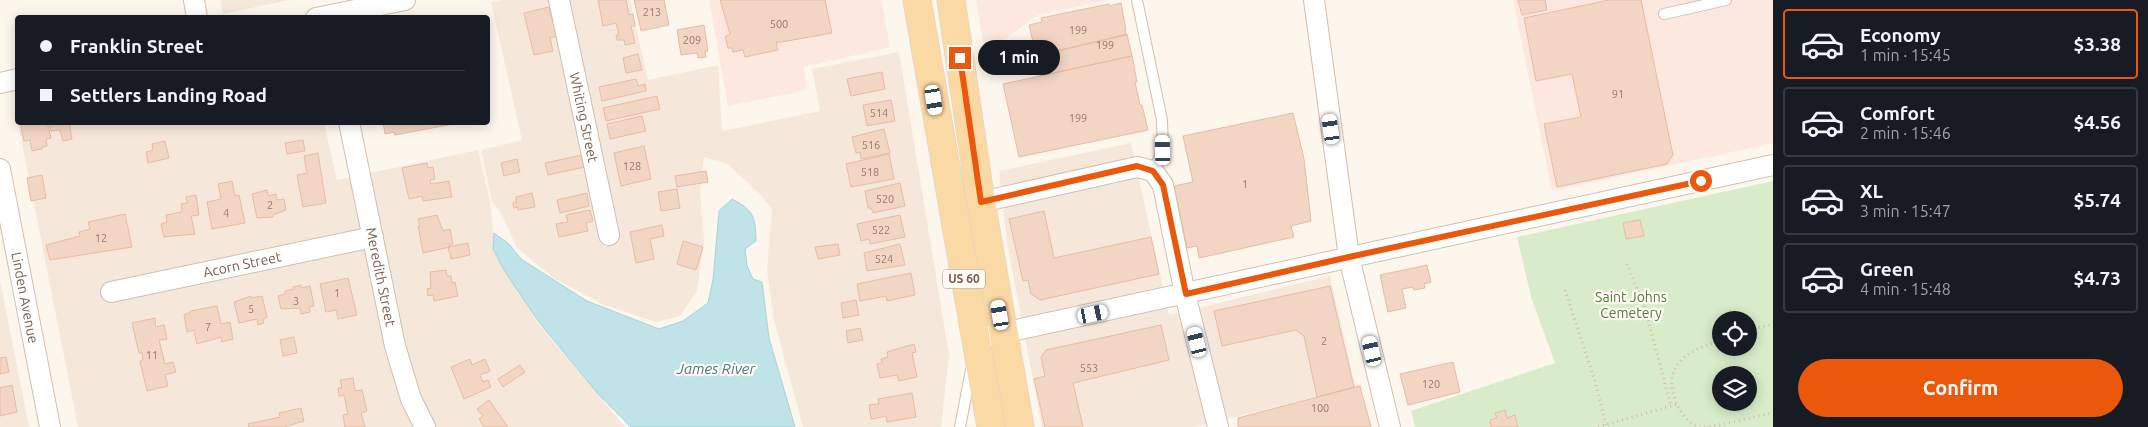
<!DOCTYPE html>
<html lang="en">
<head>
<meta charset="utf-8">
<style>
  body { margin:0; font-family:Ubuntu,sans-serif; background:#20242c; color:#f1f3f6; height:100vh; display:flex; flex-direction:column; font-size:19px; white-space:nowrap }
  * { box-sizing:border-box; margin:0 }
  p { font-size:16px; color:#9ea1a6 }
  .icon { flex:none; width:28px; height:28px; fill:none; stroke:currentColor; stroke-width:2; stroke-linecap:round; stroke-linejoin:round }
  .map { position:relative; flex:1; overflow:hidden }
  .sheet { display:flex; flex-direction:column; background:#171b24; width:375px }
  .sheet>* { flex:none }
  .hud { position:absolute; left:15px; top:15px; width:475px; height:110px; border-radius:5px; box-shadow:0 2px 12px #0003; display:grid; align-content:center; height:110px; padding:0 25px; background:#171b24 }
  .buttons { position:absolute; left:1712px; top:311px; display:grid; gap:10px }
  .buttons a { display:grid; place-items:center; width:45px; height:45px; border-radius:50%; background:#171b24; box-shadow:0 2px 12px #0003; font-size:25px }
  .end { position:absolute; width:22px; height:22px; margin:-11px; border:6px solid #ea580c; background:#fff; box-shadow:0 0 0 2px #fff }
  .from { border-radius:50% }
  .bubble { position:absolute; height:35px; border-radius:18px; background:#171b24; box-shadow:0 2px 12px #0003; font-size:16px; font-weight:600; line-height:35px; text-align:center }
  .car { position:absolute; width:15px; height:30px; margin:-15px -8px; border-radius:6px; box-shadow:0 0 4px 1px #0007; background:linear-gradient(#fff 24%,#345 0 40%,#fff 0 76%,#345 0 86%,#fff 0) }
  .hud b { display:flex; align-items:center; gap:18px; height:48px; font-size:19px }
  .hud b+b { border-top:1px solid #363941 }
  .hud i { width:12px; height:12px; background:#f1f3f6 }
  ul { padding:9px 0 0; list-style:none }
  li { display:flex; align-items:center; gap:15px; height:70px; margin:0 10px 8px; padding:0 15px; border:2px solid #363941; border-radius:5px }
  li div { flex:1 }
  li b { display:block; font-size:19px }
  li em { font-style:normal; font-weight:600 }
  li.selected { border-color:#ea580c }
  li>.icon { width:45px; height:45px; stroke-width:1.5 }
  .primary-button { display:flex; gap:10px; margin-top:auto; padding:10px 25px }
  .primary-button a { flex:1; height:58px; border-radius:30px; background:#ea580c; color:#fff; font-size:20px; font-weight:600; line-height:58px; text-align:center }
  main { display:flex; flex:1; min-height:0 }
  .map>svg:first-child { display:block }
</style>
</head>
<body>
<main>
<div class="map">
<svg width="1773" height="427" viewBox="0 0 1773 427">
  <rect width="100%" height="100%" fill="#fdf6ec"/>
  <path fill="#f5e8da" d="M221 0H289L223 14Z
    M502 0H630L648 80 718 65 722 131 820 111 812 69 899 52 949 355 941 427H803L774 320 767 271 772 209 758 192 726 163 704 157 700 191 704 242 697 291 680 316 656 322 604 305 555 279 517 248 501 213 492 201 481 150 522 140 491 2Z
    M18 123H324L337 180 478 150 490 202 495 251 536 321 625 427H78Z
    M1131 143 1169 315 1330 276 1356 390 1313 398 1194 427H1042L1007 243 999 171Z
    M0 280 29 427H0Z"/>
  <path fill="#fde8e0" d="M709 0H881L890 47 804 67 807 90 728 106Z
    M976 0H1109L1038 15 985 53Z
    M1513 0H1773V143L1552 191Z"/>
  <path fill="#d8ecc9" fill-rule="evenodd" d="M1773 181V427H1415L1411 411 1555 363 1532 300 1517 237ZM1721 320H1749V348H1721ZM1721 375H1749V402H1721Z"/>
  <path fill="#bfe3e8" stroke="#a5d3da" d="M732 199C755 211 755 217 756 241L745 249 747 266 753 279 762 282 769 338 795 427H631L598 394 538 321 504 270 493 249 494 233 509 244 521 259 587 301 659 329 683 321 708 303 713 280 719 211Z"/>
  <path fill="#f3d5c3" stroke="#e6bba3" d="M598 0H626L629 15 633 14 635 26H631L635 43 625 45 624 40H617L616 35H619L616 23 603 26Z
    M634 0H664L669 25 641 31Z
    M720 0H825L832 33 776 43 778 50 745 57 743 50 733 52 732 48H728L725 37 730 34Z
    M1518 0H1545L1547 10 1522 15Z
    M1609 0H1641L1673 155 1667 164 1557 187 1544 124 1581 117 1572 74 1536 81 1524 18Z
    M1121 3 1126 30H1125L1126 35 1036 56 1035 54H1038L1037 49 1035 50 1029 25 1042 22 1041 18 1109 4V6Z
    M549 7 557 36 550 38 553 51 534 55 524 13Z
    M704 25 708 51H705L706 57 698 58 697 53 681 55 677 30Z
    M1127 34 1132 56 1040 76 1036 56Z
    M638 54 642 70 626 73 623 58Z
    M1132 56 1137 82H1135L1140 105H1142L1148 130 1019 157 1003 84Z
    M882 72 885 89 851 96 847 79Z
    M636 79 638 86 645 84 646 91 602 101 599 87Z
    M657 96 660 109 606 121 603 108Z
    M891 100 895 121 867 126 863 105Z
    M1293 113 1304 159 1311 221 1291 226 1294 237 1199 258 1197 246 1187 248 1174 186 1193 182 1183 136Z
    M642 116 646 131 610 139 607 124Z
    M20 122H47L51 138 46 139 47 146 42 147V149L32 151 30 140 24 141Z
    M49 122H69L72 139 63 141 60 130 51 131Z
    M383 122H453V124L395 135 394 132 385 134Z
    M884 129 890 153 861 159 860 152 856 153 852 137Z
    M303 140 305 151 287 154 285 143Z
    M165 141 169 158 148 163 146 152 153 150 152 144Z
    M644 146 651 179 621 186 614 153Z
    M318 153 326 203 303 207 297 175 307 173 304 156Z
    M889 154 894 179 851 187 846 164Z
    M582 155 585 167 548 175 545 163Z
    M517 159 520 172 504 176 501 163Z
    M427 163 428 168 433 167 435 179 430 180 431 184 449 181 452 197 423 201 422 196 409 199 402 168Z
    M706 171 708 182 677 187 675 176Z
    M42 175 46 198 31 201 27 178Z
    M232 181 235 196 239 195 245 223 212 229 207 202 221 199 218 184Z
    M900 183 905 206 873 213 871 208H868L865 191Z
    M677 189 680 208 661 211 658 192Z
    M267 190 268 196 276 194 277 200 284 199 286 210 273 215V217L257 218 252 194Z
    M532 193 535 207 518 210V207L514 208 513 203 516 202V197Z
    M587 193 589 206 560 213 557 200Z
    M196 195 199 215 191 216 195 234 164 237 161 224 167 222 166 215 182 212 181 204 187 203 186 197Z
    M590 210 593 221 586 223 588 231 559 237 556 224 568 222 566 215Z
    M1044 211 1054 258 1151 237 1159 274 1040 300 1031 294 1028 280 1023 281 1009 219Z
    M125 214 132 247 50 260 46 245 80 236 79 232 90 229 88 222Z
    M437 215 443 231 450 229 453 244 449 245 450 247 423 253 418 226H420L418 219Z
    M900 215 905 237 870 244 869 239 861 241 857 224Z
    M1640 220 1644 236 1626 239 1623 223Z
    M662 225 664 236 650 239 654 259 636 263 630 232Z
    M683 241 703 247 696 270 677 264Z
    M468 243 470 255 451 259 448 247Z
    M838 244 840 255 818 259 815 247Z
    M900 244 905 265 867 271 864 253Z
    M1427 265 1431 282 1424 284 1425 288 1414 290 1413 287 1402 289 1406 308 1388 312 1380 275Z
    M446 270 447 276H451L452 283 455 282 458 296 434 301 433 295 428 296 427 289 431 288 430 272Z
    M911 273 915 295 887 301 886 296 860 301 857 284Z
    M348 278 357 315 338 319 336 310 326 312 320 284Z
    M301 285V288L310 286 314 306 309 307 310 312 301 314 300 308 281 309 278 296 285 294V291L294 289 293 287Z
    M1330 286 1354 387 1317 397 1304 336 1296 330 1222 346 1214 311Z
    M251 296V298L262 296 267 317 263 320 264 323 258 325 257 319 239 323 234 302Z
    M856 300 859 315 843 318 841 303Z
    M217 306 221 324 230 322 233 339 222 342 221 337 197 344 194 330 187 332 184 315 190 313V311Z
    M155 318 156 327 164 325 167 339 159 340 165 364 173 362 176 372 165 375 168 386 147 391 140 361 143 360 142 353H139L132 323Z
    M1161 325 1169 360 1073 383 1083 427H1045L1034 379 1045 376 1041 357 1046 350Z
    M860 328 863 340 848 343 846 331Z
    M294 337 297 353 283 356 280 340Z
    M914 344 916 352 912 353 917 377 899 381 897 375 880 378 877 364 882 363 881 359 888 357 887 352Z
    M6 357 9 372 0 374V358Z
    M470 359 472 365 485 359 490 371 480 375 483 382 488 380 491 387 464 399 451 367Z
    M1453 362 1460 392 1408 405 1400 374Z
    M520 365 525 372 503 387 498 379Z
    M353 378 355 391 362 390 367 411 361 413 365 427H345L343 415 348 414 344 395 339 396 338 388H342L340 380Z
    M12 385 17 412 0 416V388Z
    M1360 386 1371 427H1238V418Z
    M912 393 916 417 887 422 886 416 871 419 869 405 879 404 878 399Z
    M489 400 508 427H484L479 419 483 416 477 409Z
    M301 408 304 421 284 427H249L248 424 280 417 279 413Z
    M1505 410 1507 418 1515 415 1518 427H1491L1490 420 1497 418 1495 413Z"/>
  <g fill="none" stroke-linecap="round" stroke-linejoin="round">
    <defs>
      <path id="service" d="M1137 0 1162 120 1163 150 1153 171
        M1664 14 1726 0
        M960 427 971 370"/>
      <g id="minor">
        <path d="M194 0 197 18"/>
        <path id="s1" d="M559 0 609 235"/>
        <path d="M1314 0 1349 257 1390 427"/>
        <path d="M316 18 405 0"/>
        <path d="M0 83 18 79"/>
        <path id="s2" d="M349 122 395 346 411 399 425 427"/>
        <path id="s3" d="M0 169 50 427"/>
        <path d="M981 202 1137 167 1153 171 1163 185 1185 294 1218 427"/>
        <path id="s4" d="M111 292 373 237"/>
        <path d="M975 339 1773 165"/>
      </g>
      <path id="primary" d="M917 0 991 427
        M951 0 981 202 1020 427"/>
    </defs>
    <use href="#service" stroke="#d1beb0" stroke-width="12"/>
    <use href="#minor" stroke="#d1beb0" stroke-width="22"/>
    <use href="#primary" stroke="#dad1cd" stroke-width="29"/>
    <path stroke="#d9b8a5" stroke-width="3" stroke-dasharray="1 4" stroke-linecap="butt" d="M1627 264 1644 305 1671 406
      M1565 290 1595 381 1606 425
      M1749 330 1773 324
      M1721 340C1705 346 1686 351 1676 367 1664 384 1680 424 1701 427 1719 427 1753 416 1773 413
      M1598 427 1678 404"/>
    <use href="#service" stroke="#fff" stroke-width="10"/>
    <use href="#minor" stroke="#fff" stroke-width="20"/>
    <use href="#primary" stroke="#fbd9a5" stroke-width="28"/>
  </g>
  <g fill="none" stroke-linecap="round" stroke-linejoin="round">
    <path stroke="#ea580c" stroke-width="6" d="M960 58 981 202 1137 166 1153 171 1163 185 1186 294 1349 257 1701 181"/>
  </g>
  <g text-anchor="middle" stroke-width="4.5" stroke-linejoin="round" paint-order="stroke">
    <g font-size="11" fill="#987a6a">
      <text x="652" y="16">213</text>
      <text x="779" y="28">500</text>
      <text x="1078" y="34">199</text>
      <text x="692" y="44">209</text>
      <text x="1105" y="49">199</text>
      <text x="1618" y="98">91</text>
      <text x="879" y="117">514</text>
      <text x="1078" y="122">199</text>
      <text x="871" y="149">516</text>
      <text x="632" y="170">128</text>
      <text x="870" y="176">518</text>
      <text x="1245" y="188">1</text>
      <text x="885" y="203">520</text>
      <text x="270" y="209">2</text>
      <text x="226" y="217">4</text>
      <text x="881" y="234">522</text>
      <text x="101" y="242">12</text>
      <text x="884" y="263">524</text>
      <text x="337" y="297">1</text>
      <text x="296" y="305">3</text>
      <text x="251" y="313">5</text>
      <text x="208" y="331">7</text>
      <text x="1324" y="345">2</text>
      <text x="152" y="359">11</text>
      <text x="1089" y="372">553</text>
      <text x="1431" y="388">120</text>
      <text x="1320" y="412">100</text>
    </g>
    <rect fill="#fffaf3" stroke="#a28b7f" stroke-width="1" x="943" y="269.5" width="42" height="19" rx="4"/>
    <g font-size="12" font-weight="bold" fill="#7a5c4d">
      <text x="964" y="283">US 60</text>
    </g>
    <g font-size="14" fill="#7a5c4d" stroke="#fffaf3">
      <text dy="5" stroke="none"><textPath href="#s1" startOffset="120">Whiting Street</textPath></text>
      <text dy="5" stroke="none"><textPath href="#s4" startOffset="134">Acorn Street</textPath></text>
      <text dy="5" stroke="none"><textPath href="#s2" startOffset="158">Meredith Street</textPath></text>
      <text dy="5" stroke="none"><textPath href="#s3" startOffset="131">Linden Avenue</textPath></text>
    </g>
    <g font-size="14" fill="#537a41" stroke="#fffaf3">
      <text x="1631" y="302">Saint Johns<tspan x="1631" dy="16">Cemetery</tspan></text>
    </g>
    <g font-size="15" font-style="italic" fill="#437c86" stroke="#fffaf3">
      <text x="716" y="374">James River</text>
    </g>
  </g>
</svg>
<div class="buttons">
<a><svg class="icon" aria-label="locate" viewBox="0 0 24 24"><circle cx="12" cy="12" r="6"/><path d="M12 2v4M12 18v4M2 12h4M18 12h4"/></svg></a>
<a><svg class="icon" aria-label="layers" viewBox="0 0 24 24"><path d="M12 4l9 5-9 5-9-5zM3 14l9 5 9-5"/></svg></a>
</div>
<i class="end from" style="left:1701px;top:181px"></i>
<i class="end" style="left:960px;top:58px"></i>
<div class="bubble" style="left:978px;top:40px;width:82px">1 min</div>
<i class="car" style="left:934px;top:100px;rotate:171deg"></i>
<i class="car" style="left:1331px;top:129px;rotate:352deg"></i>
<i class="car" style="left:1163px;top:150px;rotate:359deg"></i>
<i class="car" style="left:1093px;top:314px;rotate:78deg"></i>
<i class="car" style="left:1000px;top:315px;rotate:350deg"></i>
<i class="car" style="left:1197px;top:342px;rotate:346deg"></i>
<i class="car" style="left:1372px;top:351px;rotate:347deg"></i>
<div class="hud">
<b><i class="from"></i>Franklin Street</b>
<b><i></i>Settlers Landing Road</b>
</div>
</div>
<section class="sheet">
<ul>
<li class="selected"><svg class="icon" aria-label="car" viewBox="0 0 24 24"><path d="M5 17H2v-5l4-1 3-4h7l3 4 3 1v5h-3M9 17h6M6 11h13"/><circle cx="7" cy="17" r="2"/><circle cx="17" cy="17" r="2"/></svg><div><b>Economy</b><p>1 min · 15:45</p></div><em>$3.38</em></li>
<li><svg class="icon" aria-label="car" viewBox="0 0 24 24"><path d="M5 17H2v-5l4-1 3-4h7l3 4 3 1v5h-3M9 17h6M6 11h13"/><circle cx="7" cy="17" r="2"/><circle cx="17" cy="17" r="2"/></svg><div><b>Comfort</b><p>2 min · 15:46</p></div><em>$4.56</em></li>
<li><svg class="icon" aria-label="car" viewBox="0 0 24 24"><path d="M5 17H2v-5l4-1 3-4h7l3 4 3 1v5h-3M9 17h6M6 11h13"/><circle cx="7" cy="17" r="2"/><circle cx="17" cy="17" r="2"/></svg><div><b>XL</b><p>3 min · 15:47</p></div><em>$5.74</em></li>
<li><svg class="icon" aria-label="car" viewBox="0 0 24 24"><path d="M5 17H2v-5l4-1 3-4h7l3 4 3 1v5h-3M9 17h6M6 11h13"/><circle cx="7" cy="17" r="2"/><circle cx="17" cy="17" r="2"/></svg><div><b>Green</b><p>4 min · 15:48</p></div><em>$4.73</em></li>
</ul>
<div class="primary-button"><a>Confirm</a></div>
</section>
</main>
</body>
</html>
